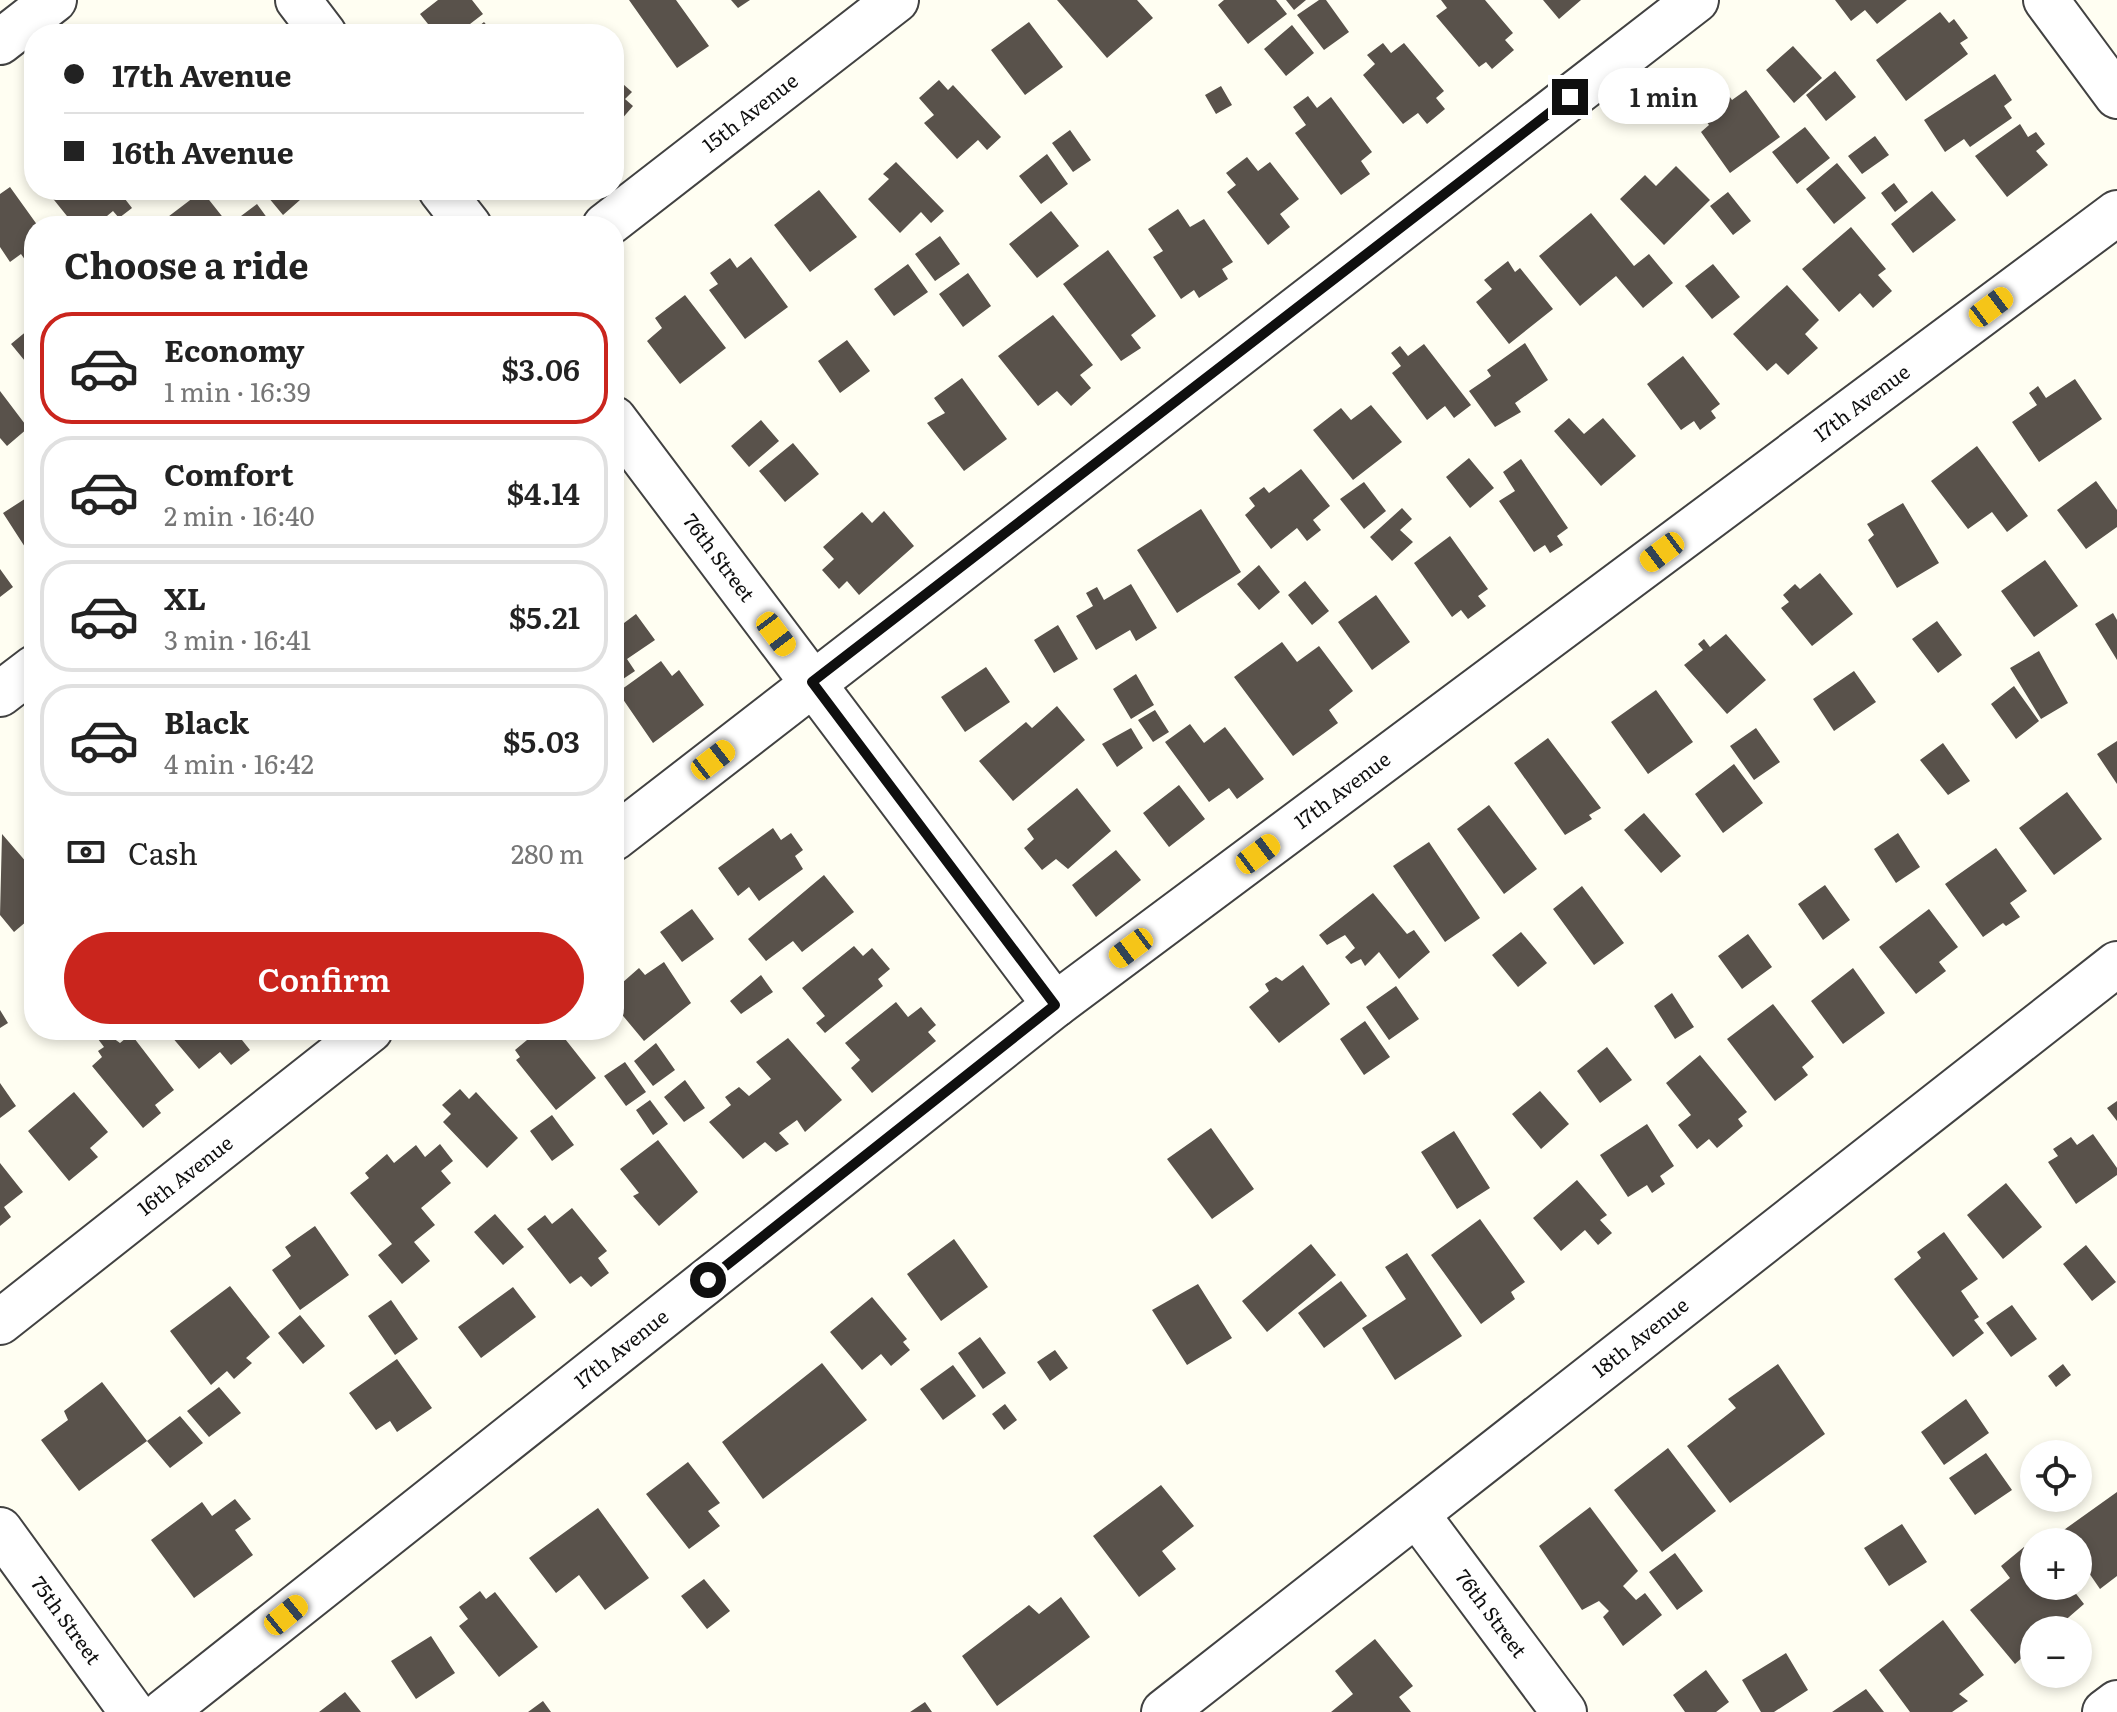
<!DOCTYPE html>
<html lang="en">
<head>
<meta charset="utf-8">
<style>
  body { margin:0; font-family:Literata,serif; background:#f6f6f6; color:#222; height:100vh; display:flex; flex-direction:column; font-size:30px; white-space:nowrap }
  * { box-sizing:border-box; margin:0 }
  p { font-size:26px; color:#767676 }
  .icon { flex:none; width:44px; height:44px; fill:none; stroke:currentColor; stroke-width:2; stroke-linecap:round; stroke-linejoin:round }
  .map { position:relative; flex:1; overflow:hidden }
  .side { position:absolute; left:24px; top:216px; width:600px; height:824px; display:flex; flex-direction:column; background:#fff; border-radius:32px; box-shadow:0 4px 12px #0003 }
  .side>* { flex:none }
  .top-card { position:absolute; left:24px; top:24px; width:600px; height:176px; border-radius:32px; box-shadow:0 4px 12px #0003; display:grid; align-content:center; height:176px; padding:0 40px; background:#fff }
  .fabs { position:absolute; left:2020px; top:1440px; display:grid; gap:16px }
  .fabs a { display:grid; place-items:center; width:72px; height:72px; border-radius:50%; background:#fff; box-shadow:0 4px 12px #0003; font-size:40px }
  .end { position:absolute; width:36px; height:36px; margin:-18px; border:10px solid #0f0f0f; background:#fff; box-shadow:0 0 0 4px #fff }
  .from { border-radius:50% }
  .bubble { position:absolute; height:56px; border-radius:28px; background:#fff; box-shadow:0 4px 12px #0003; font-size:26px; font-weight:600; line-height:56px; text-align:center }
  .car { position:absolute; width:24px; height:48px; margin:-24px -12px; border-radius:10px; box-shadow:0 0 6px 2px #0007; background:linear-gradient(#f5c518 24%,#345 0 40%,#f5c518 0 76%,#345 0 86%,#f5c518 0) }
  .top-card b { display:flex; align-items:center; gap:28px; height:76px; font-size:30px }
  .top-card b+b { border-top:2px solid #e0e0e0 }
  .top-card i { width:20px; height:20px; background:#222 }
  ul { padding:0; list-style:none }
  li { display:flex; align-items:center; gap:24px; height:112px; margin:0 16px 12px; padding:0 24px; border:4px solid #e0e0e0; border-radius:32px }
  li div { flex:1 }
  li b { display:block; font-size:30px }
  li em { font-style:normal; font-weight:600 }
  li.active { border-color:#ca251d }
  li>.icon { width:72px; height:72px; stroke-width:1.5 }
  h2 { padding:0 40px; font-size:36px; line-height:96px }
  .pay { display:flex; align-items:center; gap:20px; height:88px; padding:0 40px; font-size:30px }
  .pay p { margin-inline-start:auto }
  .action { display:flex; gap:16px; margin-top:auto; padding:16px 40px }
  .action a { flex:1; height:92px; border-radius:48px; background:#ca251d; color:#fff; font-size:32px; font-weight:600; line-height:92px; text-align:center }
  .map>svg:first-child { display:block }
</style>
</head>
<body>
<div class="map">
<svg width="2117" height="1712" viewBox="0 0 2117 1712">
  <rect width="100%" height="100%" fill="#fffef2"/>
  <path fill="#59524b" d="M438 0H472L483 14 457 34H436L420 14Z
    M629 0H676L709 46 677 68Z
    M731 0H750L738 8Z
    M1057 0H1137L1153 18 1107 58Z
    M1224 0H1276L1287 14 1248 44 1218 5Z
    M1286 0H1306L1294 10Z
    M1319 0H1326L1349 32 1324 50 1297 15Z
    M1441 0H1485L1513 33 1505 40 1514 50 1492 69 1486 62 1479 67 1436 16 1447 8Z
    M1543 0H1581L1559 19Z
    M1835 0H1907L1877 24 1865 10 1851 21Z
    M1940 12 1949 23 1954 19 1968 38 1960 43 1968 54 1906 101 1876 60Z
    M484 22 494 34H469Z
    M1029 22 1063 67 1025 95 991 50Z
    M1292 25 1314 53 1286 76 1264 49Z
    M1383 43 1391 53 1404 43 1444 91 1436 98 1445 109 1427 124 1418 113 1403 124 1363 75 1375 64 1367 55Z
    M1793 46 1822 78 1794 103 1766 70Z
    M1835 71 1856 97 1826 121 1806 95Z
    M1995 74 2012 100 2004 106 2012 118 1970 147 1964 139 1945 152 1924 120Z
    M614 76 632 92 625 99 633 106 614 128Z
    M939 80 948 90 953 85 1001 137 987 150 978 140 957 159 924 123 934 115 919 98Z
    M1221 86 1232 105 1216 114 1205 95Z
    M1746 90 1780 137 1730 173 1701 132 1709 125 1700 113 1727 93 1732 100Z
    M1308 96 1317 108 1331 97 1372 152 1361 161 1370 174 1341 195 1295 133 1306 125 1293 107Z
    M2020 124 2028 137 2036 132 2045 144 2036 151 2048 165 2007 197 1975 156Z
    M1805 127 1830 158 1797 184 1772 152Z
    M1070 130 1091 160 1073 172 1052 143Z
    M1875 136 1889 155 1862 174 1848 156Z
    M1047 154 1068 184 1041 204 1019 176Z
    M1247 157 1258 171 1270 162 1299 199 1280 214 1290 227 1268 245 1227 192 1236 185 1226 173Z
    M896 162 944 211 931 223 921 212 900 233 868 199 889 179 883 174Z
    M1837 163 1866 198 1834 224 1806 189Z
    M1676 166 1710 200 1664 245 1620 199 1645 175 1656 186Z
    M1894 183 1908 202 1895 212 1881 193Z
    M10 187 38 226H34V273L21 254 10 262 0 247V194Z
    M46 190H118L132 208 119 218 113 211 95 226H75Z
    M254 190H308L309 192 283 215 263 191 258 196Z
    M819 190 857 237 810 272 774 225Z
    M202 191 225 220 218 226H156Z
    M1932 191 1956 220 1913 253 1891 224Z
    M1728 192 1751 221 1733 235 1710 206Z
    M257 204 273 226H242L237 219Z
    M1178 209 1190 227 1204 219 1233 262 1222 269 1228 279 1199 298 1194 290 1181 299 1153 257 1163 251 1148 229Z
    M1051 211 1079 246 1037 278 1009 244Z
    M1591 213 1634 266 1649 254 1673 283 1643 308 1616 276 1580 306 1539 256Z
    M1851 227 1886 269 1878 275 1892 291 1873 308 1860 293 1839 312 1802 269Z
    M940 236 960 264 935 281 915 254Z
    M1108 250 1156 316 1131 335 1141 348 1121 361 1063 284Z
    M751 257 788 307 745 339 709 290 718 284 710 273 730 258 737 268Z
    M1508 261 1515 272 1520 268 1553 309 1509 344 1476 302 1492 289 1484 280Z
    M908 264 928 292 894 316 874 289Z
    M1713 264 1740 297 1712 319 1685 286Z
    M968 273 991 306 963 327 939 294Z
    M1787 285 1819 320 1805 334 1818 348 1788 375 1776 363 1767 371 1733 334Z
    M685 295 726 348 680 384 647 341 662 328 655 318Z
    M1053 315 1093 365 1080 375 1091 388 1071 406 1057 391 1038 406 998 356Z
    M34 325V372L11 344Z
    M847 340 870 371 840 393 818 361Z
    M1525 343 1548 380 1515 403 1521 412 1495 427 1469 391 1491 376 1487 370Z
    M1424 344 1471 405 1454 418 1445 406 1427 420 1392 373 1401 366 1391 353 1400 346 1408 356Z
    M1683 356 1720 404 1711 411 1716 418 1700 430 1694 421 1681 430 1647 384Z
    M962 378 1007 439 964 471 927 423 945 413 934 398Z
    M2075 379 2102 419 2039 462 2012 422 2037 405 2029 393 2038 386 2046 398Z
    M0 391 28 428 7 446 0 438Z
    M1371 405 1402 442 1353 480 1313 430 1341 408 1351 420Z
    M1569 418 1584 434 1603 418 1636 456 1601 486 1554 431Z
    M761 420 779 441 749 467 731 446Z
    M793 443 819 474 785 502 759 471Z
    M1977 446 2028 516 2007 532 1992 512 1968 529 1931 481Z
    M1469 458 1494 488 1470 508 1446 477Z
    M1521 459 1568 528 1557 536 1563 545 1550 553 1545 545 1534 552 1499 501 1515 491 1503 472Z
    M1301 469 1330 506 1313 520 1321 530 1307 541 1297 528 1271 549 1245 515 1255 506 1249 498 1264 487 1269 493Z
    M2096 481 2117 510V527L2086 549 2057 510Z
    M1364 482 1386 511 1364 529 1340 499Z
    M34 493V561L3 513Z
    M1903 503 1939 563 1897 588 1868 540 1874 535 1867 524Z
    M1402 508 1412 519 1400 530 1413 542 1392 561 1370 537Z
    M1201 509 1241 572 1177 613 1137 550Z
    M884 511 914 546 859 595 847 581 839 589 822 570 834 559 823 547 862 512 872 523Z
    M1450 536 1488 589 1478 596 1486 606 1468 619 1461 610 1452 617 1414 563Z
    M2045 560 2078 606 2034 637 2001 591Z
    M1259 565 1280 592 1259 610 1237 584Z
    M0 569 13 587 0 597Z
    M1820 573 1853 614 1812 646 1781 608 1789 602 1783 595 1795 584 1800 589Z
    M1305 581 1329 611 1312 625 1288 595Z
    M1131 584 1157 628 1136 641 1130 630 1096 650 1076 616 1093 606 1086 593 1097 587 1104 600Z
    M1376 595 1410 642 1372 670 1338 622Z
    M616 610 624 623 636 614 655 640 627 659 635 671 614 685Z
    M2113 613 2117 620V660L2095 624Z
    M1937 621 1962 655 1938 673 1912 639Z
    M1058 625 1078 659 1054 673 1034 640Z
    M1726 634 1766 680 1727 714 1684 665 1703 650 1698 644 1704 639 1710 647Z
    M1282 642 1297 662 1319 646 1353 691 1329 710 1338 723 1293 756 1234 677Z
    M2039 651 2068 703 2041 719 2010 668Z
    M661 661 672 676 679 670 704 705 653 743 618 692Z
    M986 667 1010 702 965 732 941 697Z
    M1854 671 1876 702 1834 731 1813 699Z
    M1136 674 1154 705 1131 719 1113 689Z
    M2014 686 2039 721 2016 739 1991 704Z
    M1656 690 1693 742 1648 774 1611 722Z
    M1057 706 1085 740 1013 801 979 761 1026 722 1032 728Z
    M1155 710 1169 732 1153 742 1138 720Z
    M1190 724 1204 743 1225 727 1264 779 1237 799 1229 788 1209 802 1165 742Z
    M1131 728 1143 748 1117 767 1102 744Z
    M1756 728 1780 762 1754 780 1730 746Z
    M1548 738 1601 808 1589 815 1592 819 1565 835 1514 763Z
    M2117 741V784L2097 754Z
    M1943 743 1970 781 1948 795 1920 760Z
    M1734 764 1763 803 1723 833 1695 794Z
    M1179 785 1205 819 1169 847 1143 813Z
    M1077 788 1111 831 1068 869 1056 859 1042 870 1024 848 1034 839 1027 829Z
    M2067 792 2102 839 2054 875 2019 828Z
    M1489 805 1537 869 1504 894 1457 829Z
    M1644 813 1681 856 1661 873 1624 830Z
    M773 828 781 840 791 833 803 850 795 856 803 869 759 901 749 887 738 896 718 868Z
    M1898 833 1920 867 1896 883 1874 849Z
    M2 834 34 871V915L14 932 0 915Z
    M1429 842 1480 918 1445 942 1393 866Z
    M1996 848 2027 891 2010 903 2020 917 2006 926 2003 923 1983 937 1945 884Z
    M1116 850 1141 880 1096 917 1072 885Z
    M824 875 854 912 802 952 793 941 766 961 748 939Z
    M1825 885 1850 920 1823 940 1798 904Z
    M1582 886 1624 943 1594 965 1553 909Z
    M1373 893 1407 934 1414 930 1430 952 1399 979 1379 952 1365 966 1361 959 1351 964 1345 957 1355 948 1345 935 1327 945 1319 935Z
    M692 909 714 939 682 962 660 932Z
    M1929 909 1958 947 1939 962 1946 971 1916 994 1879 947Z
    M1521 932 1547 963 1518 987 1492 955Z
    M1748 934 1772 967 1742 989 1718 956Z
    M854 946 863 956 872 948 890 969 878 979 883 986 825 1033 816 1023 825 1016 802 988Z
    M664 962 691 1003 644 1041 614 1005V990L639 968 645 975Z
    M1303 965 1330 1004 1279 1043 1249 1007 1269 991 1265 984 1276 977 1282 981Z
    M1853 968 1885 1013 1843 1044 1811 1001Z
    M761 975 773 992 741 1014 730 1001Z
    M1396 986 1419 1019 1389 1040 1366 1007Z
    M1672 993 1694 1027 1675 1039 1654 1006Z
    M896 1002 908 1017 921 1007 936 1025 928 1032 936 1041 872 1093 851 1068 860 1060 845 1043Z
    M1773 1004 1814 1057 1802 1067 1808 1075 1775 1101 1727 1039Z
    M0 1010 8 1023 0 1028Z
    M1365 1021 1390 1057 1364 1075 1340 1039Z
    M166 1030H234L250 1050 231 1065 220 1052 199 1069Z
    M539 1030 549 1034 558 1030 596 1078 556 1110 516 1060 520 1057 515 1050Z
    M106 1033 120 1043 131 1034 174 1090 155 1105 161 1113 143 1128 92 1066 102 1057 98 1051 104 1047 98 1039Z
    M788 1038 842 1100 805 1132 797 1120 779 1133 789 1144 776 1152 765 1142 743 1159 709 1122 731 1105 725 1097 739 1087 749 1096 771 1079 756 1062Z
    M656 1043 675 1070 653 1086 634 1061Z
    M1607 1047 1632 1080 1600 1103 1577 1071Z
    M1700 1055 1747 1112 1738 1119 1743 1126 1717 1148 1709 1139 1697 1149 1678 1125 1691 1115 1666 1083Z
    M625 1062 646 1092 626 1106 604 1076Z
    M685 1080 705 1108 684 1122 664 1097Z
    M0 1083 16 1106 0 1118Z
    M460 1089 469 1099 476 1092 518 1138 487 1168 443 1122 451 1114 442 1105Z
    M1540 1091 1569 1124 1541 1149 1512 1114Z
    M74 1092 108 1132 90 1148 98 1157 69 1181 28 1131Z
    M650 1100 668 1124 653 1135 636 1110Z
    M2117 1101V1121L2107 1108Z
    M552 1115 574 1145 552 1161 530 1131Z
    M1647 1124 1674 1166 1660 1176 1665 1184 1652 1193 1647 1185 1628 1197 1600 1155Z
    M1211 1128 1254 1189 1212 1219 1167 1159Z
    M1454 1131 1490 1188 1457 1209 1421 1152Z
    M2093 1134 2117 1168V1175L2076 1204 2048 1162 2058 1156 2053 1149 2071 1137 2077 1145Z
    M658 1140 698 1192 659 1226 633 1196 639 1193 620 1169Z
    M440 1144 453 1161 441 1171 451 1183 421 1208 435 1225 414 1242 430 1261 402 1284 378 1255 392 1244 350 1193 369 1178 365 1173 387 1154 394 1163 416 1145 425 1157Z
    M0 1163 23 1192 4 1207 11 1217 0 1226Z
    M1577 1180 1607 1215 1600 1220 1612 1233 1598 1245 1585 1230 1561 1251 1533 1218Z
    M2006 1183 2042 1227 2003 1259 1967 1215Z
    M572 1208 607 1251 598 1258 609 1273 591 1287 581 1276 570 1284 527 1229 545 1215 552 1224Z
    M495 1214 524 1247 503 1265 474 1232Z
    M1480 1219 1525 1282 1511 1292 1515 1299 1481 1324 1431 1255Z
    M315 1226 349 1275 300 1310 272 1270 291 1256 285 1247Z
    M1944 1232 1978 1279 1961 1291 1979 1317 1974 1320 1984 1333 1953 1357 1894 1279 1921 1258 1917 1252Z
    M954 1239 988 1287 941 1321 907 1274Z
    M1311 1244 1336 1275 1267 1332 1242 1301Z
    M2086 1245 2116 1282 2092 1301 2063 1264Z
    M1407 1253 1462 1336 1395 1380 1362 1328 1406 1299 1385 1267Z
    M1341 1281 1367 1316 1324 1348 1298 1313Z
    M1198 1284 1232 1338 1187 1365 1152 1310Z
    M230 1286 270 1337 246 1358 252 1363 234 1379 227 1371 211 1385 170 1331Z
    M513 1287 536 1317 481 1358 458 1327Z
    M872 1297 907 1339 903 1342 910 1350 891 1366 881 1354 862 1370 830 1332Z
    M391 1300 418 1339 395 1355 368 1316Z
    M2012 1305 2037 1339 2011 1357 1986 1323Z
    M300 1315 325 1346 303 1364 278 1333Z
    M980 1337 1006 1373 983 1389 958 1353Z
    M1055 1350 1068 1368 1050 1381 1037 1362Z
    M397 1359 432 1408 397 1432 390 1421 376 1430 349 1393Z
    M822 1363 867 1420 763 1499 722 1442Z
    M1778 1364 1825 1434 1730 1503 1687 1446 1736 1408 1728 1399Z
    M2063 1364 2071 1375 2056 1387 2048 1376Z
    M953 1365 976 1396 943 1420 920 1389Z
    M102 1382 147 1441 79 1491 41 1440 68 1420 64 1411Z
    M219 1387 241 1413 209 1437 187 1411Z
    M1966 1399 1989 1433 1944 1465 1921 1432Z
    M1005 1404 1017 1420 1004 1430 992 1414Z
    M180 1416 203 1443 170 1468 147 1441Z
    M1668 1448 1716 1511 1662 1552 1614 1490Z
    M1986 1453 2012 1490 1975 1515 1949 1478Z
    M688 1462 720 1503 708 1511 720 1526 689 1549 646 1494Z
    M1161 1485 1194 1526 1162 1551 1176 1569 1139 1597 1093 1536Z
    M2117 1492V1576L2100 1589 2078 1557V1542H2068L2061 1532Z
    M235 1499 251 1519 235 1530 253 1555 194 1598 151 1540 202 1502 212 1516Z
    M1590 1507 1638 1571 1623 1586 1636 1600 1645 1593 1662 1615 1623 1646 1603 1617 1609 1611 1599 1601 1582 1610 1539 1546Z
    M598 1508 649 1578 605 1610 579 1575 556 1593 529 1558Z
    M1902 1524 1927 1562 1889 1586 1864 1548Z
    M2024 1547 2034 1559V1586H2070L2084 1604 2054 1630H2034V1647L2015 1664 1970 1610 2010 1578 2001 1566Z
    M1675 1553 1703 1591 1677 1610 1649 1572Z
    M704 1579 730 1611 707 1629 681 1596Z
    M480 1591 486 1599 495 1592 538 1647 499 1677 459 1626 468 1619 459 1607Z
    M1061 1597 1090 1637 997 1706 962 1656 1029 1605 1039 1614Z
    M1943 1620 1984 1675 1959 1694 1968 1701 1952 1712H1910L1879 1670Z
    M431 1636 455 1673 416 1699 391 1661Z
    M1375 1639 1413 1686 1399 1697 1411 1712H1331L1353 1694 1335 1671Z
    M1786 1653 1808 1690 1774 1712H1761L1742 1680Z
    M1706 1670 1729 1702 1716 1712H1685L1673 1695Z
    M1866 1689 1884 1712H1832Z
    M345 1692 361 1712H319Z
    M543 1701 551 1712H528Z
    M925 1702 932 1712H910Z"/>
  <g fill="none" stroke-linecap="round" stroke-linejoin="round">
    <defs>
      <g id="minor">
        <path d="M298 0 324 34"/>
        <path d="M2046 0 2117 96"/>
        <path d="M0 42 54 0"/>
        <path d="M441 190 469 226"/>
        <path id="s1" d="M605 226 896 0"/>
        <path id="s2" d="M614 419 1055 1005"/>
        <path d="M0 694 34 668"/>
        <path d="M614 838 1696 0"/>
        <path id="s3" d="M0 1322 370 1030"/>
        <path id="s4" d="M1418 1516 1564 1712"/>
        <path id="s5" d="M0 1530 132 1712"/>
        <path id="s6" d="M164 1712 1055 1005 2117 213"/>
        <path id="s7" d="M1164 1712 2117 964"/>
        <path d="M2105 1712 2117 1703"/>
      </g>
    </defs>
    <use href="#minor" stroke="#424242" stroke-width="48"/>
    <use href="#minor" stroke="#fff" stroke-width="44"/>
  </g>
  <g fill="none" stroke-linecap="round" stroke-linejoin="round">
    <path stroke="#0f0f0f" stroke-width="10" d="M708 1280 1055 1005 812 682 1570 97"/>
  </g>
  <g text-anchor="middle" stroke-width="8" stroke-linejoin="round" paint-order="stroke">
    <g font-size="20" fill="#0f0f0f" stroke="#fff">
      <text dy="7" stroke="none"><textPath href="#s1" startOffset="184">15th Avenue</textPath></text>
      <text dy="7" stroke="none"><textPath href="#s6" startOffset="2144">17th Avenue</textPath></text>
      <text dy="7" stroke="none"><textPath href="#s2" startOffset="174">76th Street</textPath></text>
      <text dy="7" stroke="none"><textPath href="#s6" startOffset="1496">17th Avenue</textPath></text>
      <text dy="7" stroke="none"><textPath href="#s3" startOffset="236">16th Avenue</textPath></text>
      <text dy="7" stroke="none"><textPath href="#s7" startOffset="606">18th Avenue</textPath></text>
      <text dy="7" stroke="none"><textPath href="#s6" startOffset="584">17th Avenue</textPath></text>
      <text dy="7" stroke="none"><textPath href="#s4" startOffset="122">76th Street</textPath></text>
      <text dy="7" stroke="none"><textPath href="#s5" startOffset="112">75th Street</textPath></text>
    </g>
  </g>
</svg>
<div class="fabs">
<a><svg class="icon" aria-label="locate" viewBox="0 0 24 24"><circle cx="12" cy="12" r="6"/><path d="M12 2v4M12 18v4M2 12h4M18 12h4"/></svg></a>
<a>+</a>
<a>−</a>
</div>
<i class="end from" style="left:708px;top:1280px"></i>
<i class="end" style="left:1570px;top:97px"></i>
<div class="bubble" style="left:1598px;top:68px;width:132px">1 min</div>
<i class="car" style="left:1991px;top:307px;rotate:53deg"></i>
<i class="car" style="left:1662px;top:552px;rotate:233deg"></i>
<i class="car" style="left:776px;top:634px;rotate:143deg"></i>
<i class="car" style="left:713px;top:760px;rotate:52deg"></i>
<i class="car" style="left:1258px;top:854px;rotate:53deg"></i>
<i class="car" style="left:1131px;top:948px;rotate:233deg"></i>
<i class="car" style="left:286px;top:1615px;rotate:51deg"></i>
<div class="top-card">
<b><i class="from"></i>17th Avenue</b>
<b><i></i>16th Avenue</b>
</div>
<section class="side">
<h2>Choose a ride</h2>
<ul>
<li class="active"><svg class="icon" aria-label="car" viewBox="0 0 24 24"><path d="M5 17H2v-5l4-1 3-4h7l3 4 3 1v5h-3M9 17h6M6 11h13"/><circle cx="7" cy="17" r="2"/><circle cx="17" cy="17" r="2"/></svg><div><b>Economy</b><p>1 min · 16:39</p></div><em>$3.06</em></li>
<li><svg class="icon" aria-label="car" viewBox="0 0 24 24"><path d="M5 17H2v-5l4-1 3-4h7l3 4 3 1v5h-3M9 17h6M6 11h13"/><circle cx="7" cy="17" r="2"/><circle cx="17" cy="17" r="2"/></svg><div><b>Comfort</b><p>2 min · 16:40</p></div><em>$4.14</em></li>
<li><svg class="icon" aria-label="car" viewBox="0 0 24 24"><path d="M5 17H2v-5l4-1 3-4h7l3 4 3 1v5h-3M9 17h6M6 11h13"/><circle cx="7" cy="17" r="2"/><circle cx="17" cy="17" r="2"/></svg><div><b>XL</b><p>3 min · 16:41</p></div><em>$5.21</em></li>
<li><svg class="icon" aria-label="car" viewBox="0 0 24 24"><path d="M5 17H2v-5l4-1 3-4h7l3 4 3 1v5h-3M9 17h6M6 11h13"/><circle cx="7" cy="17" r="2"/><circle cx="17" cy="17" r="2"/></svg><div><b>Black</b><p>4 min · 16:42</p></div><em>$5.03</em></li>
</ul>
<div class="pay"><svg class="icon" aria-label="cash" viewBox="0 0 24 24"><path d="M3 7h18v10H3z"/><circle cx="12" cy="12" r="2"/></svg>Cash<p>280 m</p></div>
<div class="action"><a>Confirm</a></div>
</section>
</div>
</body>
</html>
